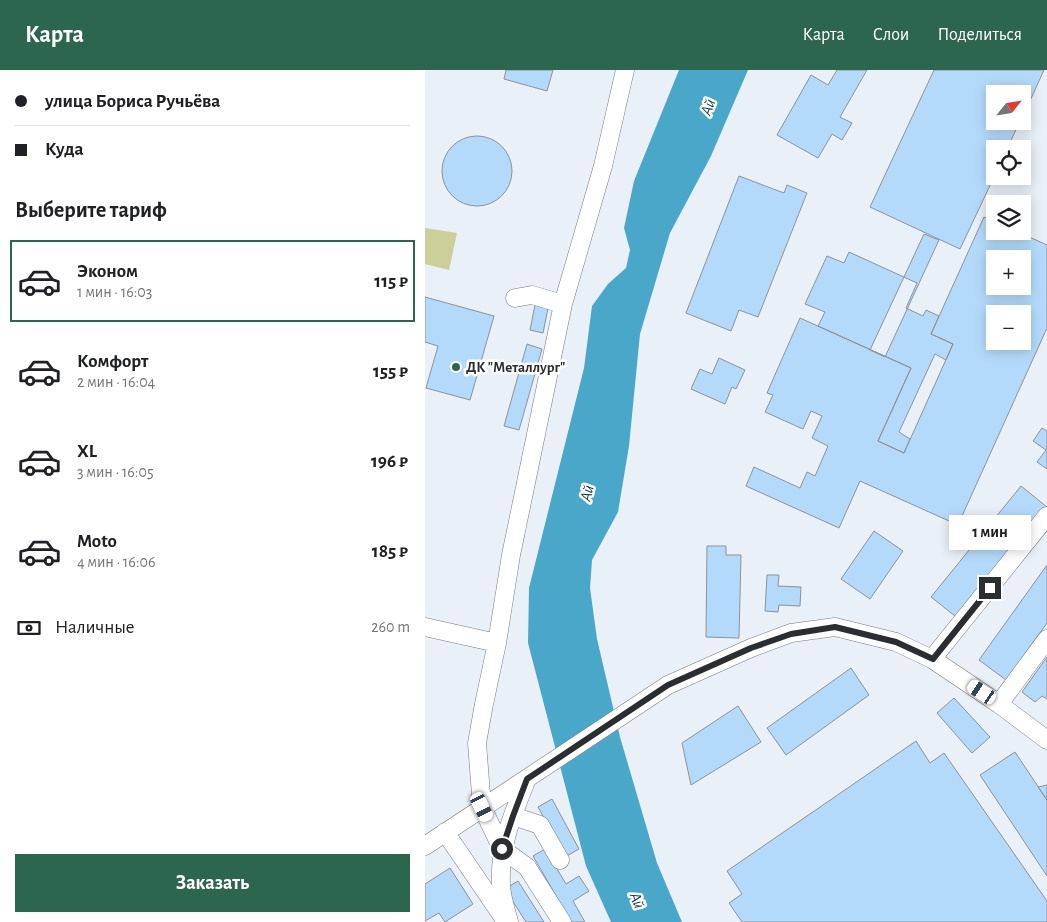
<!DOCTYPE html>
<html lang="ru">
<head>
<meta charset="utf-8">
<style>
  body { margin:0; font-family:"Alegreya Sans",sans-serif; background:#f2f2f2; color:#202124; height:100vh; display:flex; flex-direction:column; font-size:19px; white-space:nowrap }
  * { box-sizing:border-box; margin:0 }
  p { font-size:16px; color:#757577 }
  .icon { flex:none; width:28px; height:28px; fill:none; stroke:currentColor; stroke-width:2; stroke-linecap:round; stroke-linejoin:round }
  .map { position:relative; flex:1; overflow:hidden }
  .side { display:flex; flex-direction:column; background:#fff; width:425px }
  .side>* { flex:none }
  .banner { display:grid; align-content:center; height:110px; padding:0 15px; background:#fff }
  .needle { width:32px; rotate:60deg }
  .buttons { position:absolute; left:561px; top:15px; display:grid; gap:10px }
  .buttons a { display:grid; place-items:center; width:45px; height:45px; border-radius:0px; background:#fff; box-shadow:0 2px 12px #0003; font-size:25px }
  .end { position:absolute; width:22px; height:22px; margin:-11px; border:6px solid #2b2e30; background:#fff; box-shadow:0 0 0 2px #fff }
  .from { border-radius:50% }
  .bubble { position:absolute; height:35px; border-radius:0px; background:#fff; box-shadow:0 2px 12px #0003; font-size:16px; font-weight:700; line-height:35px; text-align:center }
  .car { position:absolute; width:15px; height:30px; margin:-15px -8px; border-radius:6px; box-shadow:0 0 4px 1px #0007; background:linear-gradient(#fff 24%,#345 0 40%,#fff 0 76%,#345 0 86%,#fff 0) }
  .banner b { display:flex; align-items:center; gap:18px; height:48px; font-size:19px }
  .banner b+b { border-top:1px solid #e0e0e0 }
  .banner i { width:12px; height:12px; background:#202124 }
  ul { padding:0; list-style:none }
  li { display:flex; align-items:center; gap:15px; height:82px; margin:0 10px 8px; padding:0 5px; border:2px solid transparent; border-radius:0px }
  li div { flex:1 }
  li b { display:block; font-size:19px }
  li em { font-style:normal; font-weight:700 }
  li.on { border-color:#2c664f }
  li>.icon { width:45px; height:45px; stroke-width:1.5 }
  h2 { padding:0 15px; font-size:22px; line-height:60px }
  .pay { display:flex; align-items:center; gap:12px; height:55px; padding:0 15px; font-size:19px }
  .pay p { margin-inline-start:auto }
  .cta { display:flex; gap:10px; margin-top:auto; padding:10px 15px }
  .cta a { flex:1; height:58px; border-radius:0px; background:#2c664f; color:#fff; font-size:20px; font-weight:700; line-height:58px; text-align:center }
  header { display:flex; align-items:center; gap:30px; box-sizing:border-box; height:70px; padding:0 25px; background:#2c664f; color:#fff }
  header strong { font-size:24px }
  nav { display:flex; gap:28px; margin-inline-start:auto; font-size:18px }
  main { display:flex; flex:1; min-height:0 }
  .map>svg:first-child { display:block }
</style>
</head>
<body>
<header>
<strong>Карта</strong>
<nav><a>Карта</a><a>Слои</a><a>Поделиться</a></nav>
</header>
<main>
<section class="side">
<div class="banner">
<b><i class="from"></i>улица Бориса Ручьёва</b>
<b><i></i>Куда</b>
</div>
<h2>Выберите тариф</h2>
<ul>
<li class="on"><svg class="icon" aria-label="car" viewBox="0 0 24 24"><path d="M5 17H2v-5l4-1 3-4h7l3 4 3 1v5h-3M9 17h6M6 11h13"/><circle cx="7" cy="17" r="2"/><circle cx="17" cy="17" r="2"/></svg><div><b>Эконом</b><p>1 мин · 16:03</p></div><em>115 ₽</em></li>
<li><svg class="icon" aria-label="car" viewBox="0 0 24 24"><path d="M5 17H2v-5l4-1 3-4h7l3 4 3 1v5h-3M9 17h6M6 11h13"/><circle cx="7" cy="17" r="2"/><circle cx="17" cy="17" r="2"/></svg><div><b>Комфорт</b><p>2 мин · 16:04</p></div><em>155 ₽</em></li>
<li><svg class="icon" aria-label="car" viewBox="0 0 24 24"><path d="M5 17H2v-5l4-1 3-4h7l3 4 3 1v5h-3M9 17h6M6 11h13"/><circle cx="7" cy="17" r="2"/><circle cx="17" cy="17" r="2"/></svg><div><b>XL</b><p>3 мин · 16:05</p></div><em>196 ₽</em></li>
<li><svg class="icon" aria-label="car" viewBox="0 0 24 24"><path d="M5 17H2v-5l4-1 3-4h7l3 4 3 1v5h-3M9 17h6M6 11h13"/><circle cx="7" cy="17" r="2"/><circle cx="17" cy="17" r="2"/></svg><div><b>Moto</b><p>4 мин · 16:06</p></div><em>185 ₽</em></li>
</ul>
<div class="pay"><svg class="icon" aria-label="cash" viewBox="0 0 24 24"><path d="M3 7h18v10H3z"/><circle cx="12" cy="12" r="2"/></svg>Наличные<p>260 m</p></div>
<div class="cta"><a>Заказать</a></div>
</section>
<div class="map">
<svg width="622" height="852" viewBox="0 0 622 852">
  <rect width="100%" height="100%" fill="#e9f0f7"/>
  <path fill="#cccf99" d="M0 158 32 163 24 200 0 194Z"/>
  <path fill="#49a8c9" d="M254 0H323L286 86 245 163 215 264 204 376 193 442 167 490 165 518 172 569 195 667 232 793 257 852H186L161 796 103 573 104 518 159 298 167 236 183 214 201 198 205 180 199 158 209 111Z"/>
  <path fill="#b4dafb" stroke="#8c9298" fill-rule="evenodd" d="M81 0H128L122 21 79 9Z
    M412 0H442L415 47 427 53 417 70 407 64 393 88 352 65 386 5 403 15Z
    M509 0H619L598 46V24H570V51H595L582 79H570V105L535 179 445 137Z
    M17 101a35 35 0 1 1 70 0a35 35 0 1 1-70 0Z
    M314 106 359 123 362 115 382 123 333 247 314 240 306 261 261 243Z
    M559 147 570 152V161H591L622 175V258L533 455 435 411 414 458 321 416 329 397 375 418 382 402 390 406 403 376 387 368 397 346 386 341 378 359 340 342 348 325 342 323 375 248 486 298 453 371 479 383 528 274 506 264ZM570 189H598V216H570ZM570 244H598V271H570Z
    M499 164 514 170 460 287 445 280Z
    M424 182 492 213 481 238 498 246 501 240 514 246 506 264 528 274 521 290 510 284 474 362 485 369 479 383 453 371 486 298 393 256 400 242 380 234 402 186 419 193Z
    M0 227 69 246 45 330 1 318 13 276 0 272Z
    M110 235 123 238 118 263 105 260Z
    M102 274 117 279 94 360 79 356Z
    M294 288 320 300 311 319 307 317 300 334 266 319 275 299 287 304Z
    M617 358 622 361V399L612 392 621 380 608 371Z
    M596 416 622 437V442L535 550 506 527Z
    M449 461 478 481 445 529 416 509Z
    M282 476H301V485H316L314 568 281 567Z
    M622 495V553L581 610 554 590Z
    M342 505H354L353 516 376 517 375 536 354 535 353 542 340 541Z
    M622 587V629L617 626 610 632 597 622Z
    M426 598 444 625 361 685 342 658Z
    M529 628 565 667 547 683 512 643Z
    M313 636 336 672 266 715 257 673Z
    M491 671 505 693 519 683 622 831V852H317L304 833 317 824 302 801Z
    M590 682 622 730V806L555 705Z
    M622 715V730L613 717Z
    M127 729 154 779 140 787 113 737Z
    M120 779 141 814 154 806 164 821 148 831 160 852H146L108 786Z
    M25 798 48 834 20 852 14 843 0 851V814Z
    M93 811 119 852H101L80 819Z"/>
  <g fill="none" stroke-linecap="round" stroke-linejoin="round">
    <defs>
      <path id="minor" d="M90 228 107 225 138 234
        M0 557 72 573
        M507 589 622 446
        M574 634 622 569
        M88 746 115 755 135 790
        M20 762 80 850
        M0 776 243 615 326 578 366 563 410 557 471 572 507 589 574 634 622 670
        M84 852C81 840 76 826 76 814 74 775 88 744 102 709
        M137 852 102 797 77 779 57 737 52 673 59 634 72 573 86 485 138 234 178 96 200 0"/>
    </defs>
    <use href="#minor" stroke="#757b81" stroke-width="19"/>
    <use href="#minor" stroke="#fff" stroke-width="18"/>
  </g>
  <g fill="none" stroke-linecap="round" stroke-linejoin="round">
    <path stroke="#2b2e30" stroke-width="6" d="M77 779 88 746 102 709 243 615 326 578 366 564 410 557 471 572 508 589 565 518"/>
  </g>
  <circle fill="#2c664f" stroke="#fff" stroke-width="2" cx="31" cy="297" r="5"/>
  <g text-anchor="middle" stroke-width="5" stroke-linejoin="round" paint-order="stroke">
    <g font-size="15" font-weight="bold" fill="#2b2e30" stroke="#fff" text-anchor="start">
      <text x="41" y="302">ДК "Металлург"</text>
    </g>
    <g font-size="16" font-style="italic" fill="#0e3947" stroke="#fff">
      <text transform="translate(282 37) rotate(-70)" y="6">Ай</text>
      <text transform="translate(161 423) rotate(-76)" y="6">Ай</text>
      <text transform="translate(213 830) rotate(69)" y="6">Ай</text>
    </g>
  </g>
</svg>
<div class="buttons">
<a><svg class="needle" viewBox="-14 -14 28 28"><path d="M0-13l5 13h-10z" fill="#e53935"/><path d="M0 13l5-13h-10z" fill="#757577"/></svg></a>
<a><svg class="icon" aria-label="locate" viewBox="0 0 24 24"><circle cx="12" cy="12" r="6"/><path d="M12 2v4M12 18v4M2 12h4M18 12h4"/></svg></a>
<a><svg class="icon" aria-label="layers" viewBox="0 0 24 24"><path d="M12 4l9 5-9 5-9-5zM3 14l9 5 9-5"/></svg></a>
<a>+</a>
<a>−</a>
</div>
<i class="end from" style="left:77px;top:779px"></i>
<i class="end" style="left:565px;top:518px"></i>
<div class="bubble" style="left:524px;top:445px;width:82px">1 мин</div>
<i class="car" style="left:557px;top:622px;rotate:304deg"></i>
<i class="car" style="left:57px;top:737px;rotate:154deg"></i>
</div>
</main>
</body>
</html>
